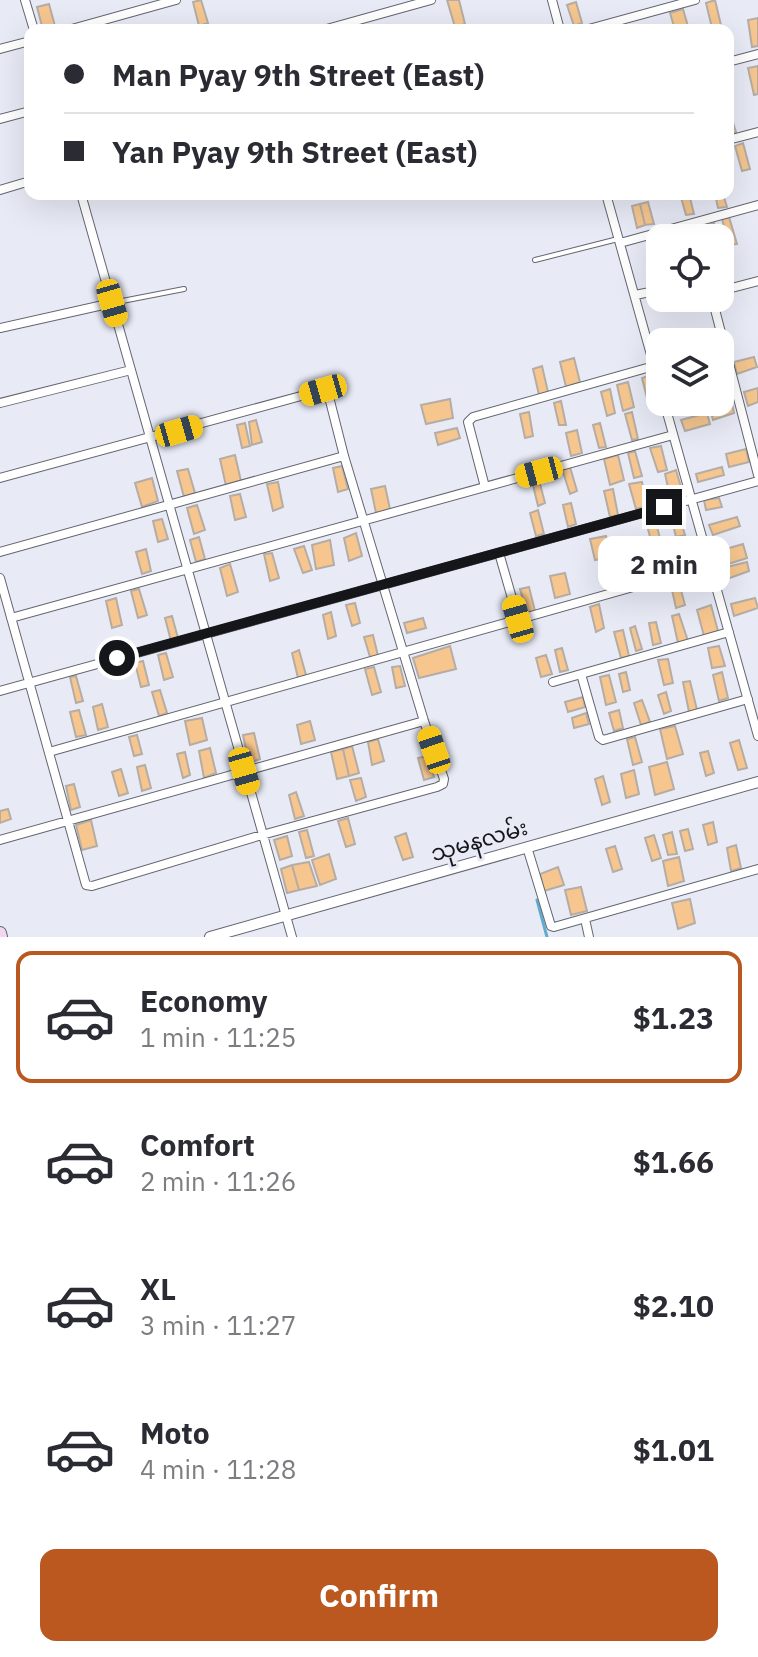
<!DOCTYPE html>
<html lang="en">
<head>
<meta charset="utf-8">
<style>
  body { margin:0; font-family:"IBM Plex Sans","Noto Sans Myanmar",sans-serif; background:#f2f2f3; color:#2b2b33; height:100vh; display:flex; flex-direction:column; font-size:30px; white-space:nowrap }
  * { box-sizing:border-box; margin:0 }
  p { font-size:26px; color:#7c7c81 }
  .icon { flex:none; width:44px; height:44px; fill:none; stroke:currentColor; stroke-width:2; stroke-linecap:round; stroke-linejoin:round }
  .map { position:relative; height:937px; overflow:hidden }
  .panel { display:flex; flex-direction:column; background:#fff; flex:1 }
  .panel>* { flex:none }
  .guide { position:absolute; left:24px; top:24px; width:710px; height:176px; border-radius:16px; box-shadow:0 8px 32px #0002; display:grid; align-content:center; height:176px; padding:0 40px; background:#fff }
  .tools { position:absolute; left:646px; top:224px; display:grid; gap:16px }
  .tools a { display:grid; place-items:center; width:88px; height:88px; border-radius:16px; background:#fff; box-shadow:0 8px 32px #0002; font-size:40px }
  .end { position:absolute; width:36px; height:36px; margin:-18px; border:10px solid #15161a; background:#fff; box-shadow:0 0 0 4px #fff }
  .from { border-radius:50% }
  .bubble { position:absolute; height:56px; border-radius:16px; background:#fff; box-shadow:0 8px 32px #0002; font-size:26px; font-weight:700; line-height:56px; text-align:center }
  .car { position:absolute; width:24px; height:48px; margin:-24px -12px; border-radius:10px; box-shadow:0 0 6px 2px #0007; background:linear-gradient(#f5c518 24%,#345 0 40%,#f5c518 0 76%,#345 0 86%,#f5c518 0) }
  .guide b { display:flex; align-items:center; gap:28px; height:76px; font-size:30px }
  .guide b+b { border-top:2px solid #e1e1e2 }
  .guide i { width:20px; height:20px; background:#2b2b33 }
  ul { padding:14px 0 0; list-style:none }
  li { display:flex; align-items:center; gap:24px; height:132px; margin:0 16px 12px; padding:0 24px; border:4px solid transparent; border-radius:16px }
  li div { flex:1 }
  li b { display:block; font-size:30px }
  li em { font-style:normal; font-weight:700 }
  li.current { border-color:#bb581f }
  li>.icon { width:72px; height:72px; stroke-width:1.5 }
  .primary-button { display:flex; gap:16px; margin-top:auto; padding:16px 40px }
  .primary-button a { flex:1; height:92px; border-radius:16px; background:#bb581f; color:#fff; font-size:32px; font-weight:700; line-height:92px; text-align:center }
  .map>svg:first-child { display:block }
</style>
</head>
<body>
<div class="map">
<svg width="758" height="937" viewBox="0 0 758 937">
  <rect width="100%" height="100%" fill="#e8ebf6"/>
  <g fill="none" stroke-linecap="round" stroke-linejoin="round">
    <path stroke="#60abcf" stroke-width="3" d="M537 900 547 937"/>
  </g>
  <path fill="#f6c68e" stroke="#b5ada5" stroke-width="2" d="M201 0 208 23 199 26 193 2Z
    M447 0H459L465 24 455 27Z
    M715 0 721 25 712 28 706 3Z
    M576 2 582 23 574 26 567 5Z
    M49 4 55 26 43 30 37 7Z
    M683 9 689 30H675L670 13Z
    M758 18V46L752 47 748 20Z
    M758 66V94L754 95 748 68Z
    M728 107 736 132 728 134Z
    M743 143 750 169 742 171 735 146Z
    M680 194H689L694 214 686 215Z
    M715 194H723L727 207 718 208Z
    M648 202 654 224 645 225 640 204Z
    M640 204 645 225 637 228 632 206Z
    M729 217 737 244 729 245 722 219Z
    M714 223 718 238H709L706 226Z
    M754 357 757 367 737 374 734 362Z
    M574 358 580 382 566 387 560 362Z
    M542 366 548 392 539 395 533 369Z
    M650 375 657 400 648 402 642 378Z
    M628 382 634 407 623 411 617 385Z
    M758 388V402L748 406 744 392Z
    M610 389 615 413 607 416 601 392Z
    M729 389 732 403 710 408 708 402H720V391Z
    M450 399 453 418 426 424 421 405Z
    M561 401 566 425H559L554 403Z
    M732 403 734 413 713 420 710 408Z
    M529 412 533 436 525 438 520 414Z
    M632 412 638 439 632 440 625 414Z
    M707 413 710 424 685 431 681 420Z
    M256 420 262 442 252 445 249 422Z
    M245 423 250 446 242 448 237 425Z
    M600 423 606 447 599 448 593 425Z
    M457 428 460 438 438 445 435 433Z
    M577 430 582 453 571 456 566 433Z
    M661 446 667 470 658 472 650 448Z
    M746 449 749 462 729 467 726 454Z
    M635 451 642 476 634 478 628 453Z
    M235 455 241 481 226 486 220 459Z
    M618 455 624 480 610 485 604 459Z
    M342 466 348 489 338 492 333 468Z
    M570 467 577 491 570 494 562 469Z
    M722 467 724 475 698 482 696 474Z
    M188 469 195 493 184 497 177 471Z
    M676 470 684 497 671 501 665 474Z
    M152 478 158 501 142 507 135 483Z
    M539 480 545 503 538 506 532 481Z
    M278 482 283 507 273 511 267 484Z
    M642 482 648 506 636 509 629 484Z
    M385 486 390 509 376 513 371 489Z
    M613 489 618 515 610 517 604 491Z
    M240 494 246 517 235 520 230 496Z
    M719 498 722 507 706 510 704 500Z
    M571 503 576 524 568 527 563 505Z
    M197 505 205 530 194 534 187 508Z
    M538 510 544 534 536 536 530 513Z
    M678 512 685 535 676 537 670 513Z
    M737 517 740 526 713 535 709 525Z
    M162 519 168 539 158 542 153 521Z
    M655 519 661 542 652 545 646 521Z
    M356 533 362 556 349 561 344 538Z
    M606 536 612 557 595 560 590 539Z
    M199 537 205 559 196 562 190 540Z
    M694 539 701 563 691 566 686 542Z
    M330 540 334 565 316 569 312 545Z
    M743 544 747 558 722 566 719 551Z
    M677 545 682 567 674 568 669 546Z
    M304 546 312 570 303 573 294 549Z
    M146 549 151 571 142 574 136 552Z
    M272 553 279 578 270 581 264 554Z
    M747 562 749 571 727 579 723 568Z
    M230 564 238 592 227 596 220 568Z
    M565 573 570 594 555 598 550 576Z
    M678 579 685 605 676 608 670 581Z
    M529 587 535 611 527 613 520 589Z
    M139 589 147 615 138 618 131 591Z
    M116 598 122 625 112 628 106 601Z
    M755 598 758 608 734 616 731 604Z
    M355 603 360 623 352 626 346 605Z
    M599 604 604 628 596 632 590 607Z
    M711 605 718 631 704 636 697 610Z
    M331 612 336 636 328 639 323 615Z
    M679 614 688 641 678 643 672 616Z
    M172 616 178 638 171 641 165 618Z
    M423 618 426 628 407 633 404 623Z
    M656 622 661 643 653 645 649 623Z
    M635 626 642 649 636 651 630 628Z
    M623 630 629 656 621 658 614 632Z
    M373 635 378 656 370 657 364 637Z
    M450 646 456 669 419 678 413 658Z
    M719 646 725 666 712 668 708 648Z
    M562 648 568 670 560 672 555 650Z
    M299 650 306 675 298 678 292 653Z
    M166 653 173 677 164 680 158 655Z
    M546 655 552 674 541 677 536 658Z
    M668 659 673 683 664 685 658 660Z
    M143 661 149 685 141 687 135 663Z
    M400 666 405 686 396 688 392 667Z
    M374 667 381 692 372 695 365 669Z
    M626 672 630 690 623 692 619 674Z
    M722 672 728 698 719 701 713 675Z
    M609 675 616 702 606 705 600 677Z
    M76 676 83 701 76 703 70 677Z
    M690 681 697 710 689 712 683 682Z
    M160 690 167 713 159 716 152 692Z
    M666 692 671 711 664 714 658 695Z
    M583 697 585 707 568 712 565 702Z
    M642 700 650 722 641 725 634 703Z
    M102 704 108 727 98 730 93 707Z
    M79 710 86 735 76 737 70 712Z
    M619 710 623 728 614 731 609 713Z
    M586 713 589 724 574 728 572 718Z
    M202 718 207 740 190 745 185 721Z
    M310 721 315 740 301 744 297 725Z
    M675 726 683 754 667 759 660 729Z
    M254 733 260 759 249 763 243 735Z
    M137 735 142 754 134 756 129 737Z
    M635 737 642 762 633 765 627 739Z
    M378 739 384 761 372 765 368 742Z
    M739 740 747 768 738 770 730 743Z
    M352 746 359 773 349 776 343 749Z
    M210 748 216 773 204 778 199 751Z
    M343 749 349 776 337 779 331 752Z
    M708 751 714 773 706 776 700 753Z
    M185 752 190 775 183 778 177 754Z
    M428 756 434 777 424 780 418 758Z
    M667 762 674 789 655 795 649 767Z
    M145 765 151 788 142 791 137 767Z
    M121 769 128 793 119 796 112 772Z
    M634 770 639 794 626 798 621 774Z
    M603 776 610 802 602 805 595 779Z
    M361 778 366 797 356 801 350 780Z
    M74 784 80 807 71 810 66 786Z
    M296 792 304 816 295 819 289 795Z
    M8 809 11 819 0 823V811Z
    M348 818 355 844 346 847 338 821Z
    M91 820 97 846 82 850 76 825Z
    M713 822 717 842 708 845 703 825Z
    M688 829 693 849 685 851 680 831Z
    M307 830 314 856 306 858 299 832Z
    M672 832 677 854 668 855 663 835Z
    M406 833 413 857 403 860 395 837Z
    M654 835 661 858 652 861 645 838Z
    M287 836 292 856 280 860 274 840Z
    M736 845 741 868 731 871 727 848Z
    M615 846 622 869 613 872 606 849Z
    M329 854 336 879 320 885 312 860Z
    M679 857 684 881 668 886 663 861Z
    M309 862 317 886 299 890 292 865Z
    M292 865 299 890 287 893 281 869Z
    M558 867 564 885 544 891 540 874Z
    M581 887 587 911 571 915 565 890Z
    M690 899 695 923 678 929 672 903Z"/>
  <g fill="none" stroke-linecap="round" stroke-linejoin="round">
    <defs>
      <path id="service" d="M535 260 618 239
        M112 303 184 289"/>
      <path id="minor" d="M25 0 34 30
        M552 0 560 30
        M68 30 176 0
        M323 30 431 0
        M585 30 695 0
        M0 49 30 41
        M728 62 758 54
        M0 119 30 111
        M728 140 758 132
        M0 190 30 181
        M81 194 292 937
        M606 194 660 387
        M620 243 758 205
        M720 291 758 281
        M635 295 660 290
        M712 298 758 475
        M0 328 112 303
        M664 402 758 736
        M0 403 131 370
        M0 478 323 390 329 397 344 456 424 721 444 779 443 784 437 787 262 835 92 886 86 885 0 578
        M485 487 468 422 473 417 654 366
        M0 552 344 456
        M499 553 518 619
        M11 618 673 435
        M581 674 599 737 603 740 748 699
        M553 682 729 632
        M0 691 758 481
        M49 752 711 565
        M0 840 424 721
        M527 847 551 926 554 927 758 869
        M585 919 589 937"/>
      <path id="tertiary" d="M210 937 758 782"/>
      <path id="secondary" d="M0 933 1 937"/>
    </defs>
    <use href="#service" stroke="#63666f" stroke-width="6"/>
    <use href="#minor" stroke="#63666f" stroke-width="10"/>
    <use href="#tertiary" stroke="#63666f" stroke-width="12"/>
    <use href="#secondary" stroke="#63666f" stroke-width="14"/>
    <use href="#service" stroke="#fff" stroke-width="4"/>
    <use href="#minor" stroke="#fff" stroke-width="8"/>
    <use href="#tertiary" stroke="#fff" stroke-width="10"/>
    <use href="#secondary" stroke="#f3d6f0" stroke-width="12"/>
  </g>
  <g fill="none" stroke-linecap="round" stroke-linejoin="round">
    <path stroke="#15161a" stroke-width="10" d="M117 658 664 507"/>
  </g>
  <g text-anchor="middle" stroke-width="6" stroke-linejoin="round" paint-order="stroke">
    <g font-size="22" fill="#15161a" stroke="#e8ebf6">
      <text transform="translate(479 840) rotate(-16)" y="8">သုမနလမ်း</text>
    </g>
  </g>
</svg>
<div class="tools">
<a><svg class="icon" aria-label="locate" viewBox="0 0 24 24"><circle cx="12" cy="12" r="6"/><path d="M12 2v4M12 18v4M2 12h4M18 12h4"/></svg></a>
<a><svg class="icon" aria-label="layers" viewBox="0 0 24 24"><path d="M12 4l9 5-9 5-9-5zM3 14l9 5 9-5"/></svg></a>
</div>
<i class="end from" style="left:117px;top:658px"></i>
<i class="end" style="left:664px;top:507px"></i>
<div class="bubble" style="left:598px;top:536px;width:132px">2 min</div>
<i class="car" style="left:112px;top:303px;rotate:164deg"></i>
<i class="car" style="left:323px;top:390px;rotate:254deg"></i>
<i class="car" style="left:179px;top:431px;rotate:74deg"></i>
<i class="car" style="left:539px;top:472px;rotate:255deg"></i>
<i class="car" style="left:518px;top:619px;rotate:344deg"></i>
<i class="car" style="left:434px;top:750px;rotate:341deg"></i>
<i class="car" style="left:244px;top:771px;rotate:164deg"></i>
<div class="guide">
<b><i class="from"></i>Man Pyay 9th Street (East)</b>
<b><i></i>Yan Pyay 9th Street (East)</b>
</div>
</div>
<section class="panel">
<ul>
<li class="current"><svg class="icon" aria-label="car" viewBox="0 0 24 24"><path d="M5 17H2v-5l4-1 3-4h7l3 4 3 1v5h-3M9 17h6M6 11h13"/><circle cx="7" cy="17" r="2"/><circle cx="17" cy="17" r="2"/></svg><div><b>Economy</b><p>1 min · 11:25</p></div><em>$1.23</em></li>
<li><svg class="icon" aria-label="car" viewBox="0 0 24 24"><path d="M5 17H2v-5l4-1 3-4h7l3 4 3 1v5h-3M9 17h6M6 11h13"/><circle cx="7" cy="17" r="2"/><circle cx="17" cy="17" r="2"/></svg><div><b>Comfort</b><p>2 min · 11:26</p></div><em>$1.66</em></li>
<li><svg class="icon" aria-label="car" viewBox="0 0 24 24"><path d="M5 17H2v-5l4-1 3-4h7l3 4 3 1v5h-3M9 17h6M6 11h13"/><circle cx="7" cy="17" r="2"/><circle cx="17" cy="17" r="2"/></svg><div><b>XL</b><p>3 min · 11:27</p></div><em>$2.10</em></li>
<li><svg class="icon" aria-label="car" viewBox="0 0 24 24"><path d="M5 17H2v-5l4-1 3-4h7l3 4 3 1v5h-3M9 17h6M6 11h13"/><circle cx="7" cy="17" r="2"/><circle cx="17" cy="17" r="2"/></svg><div><b>Moto</b><p>4 min · 11:28</p></div><em>$1.01</em></li>
</ul>
<div class="primary-button"><a>Confirm</a></div>
</section>
</body>
</html>
